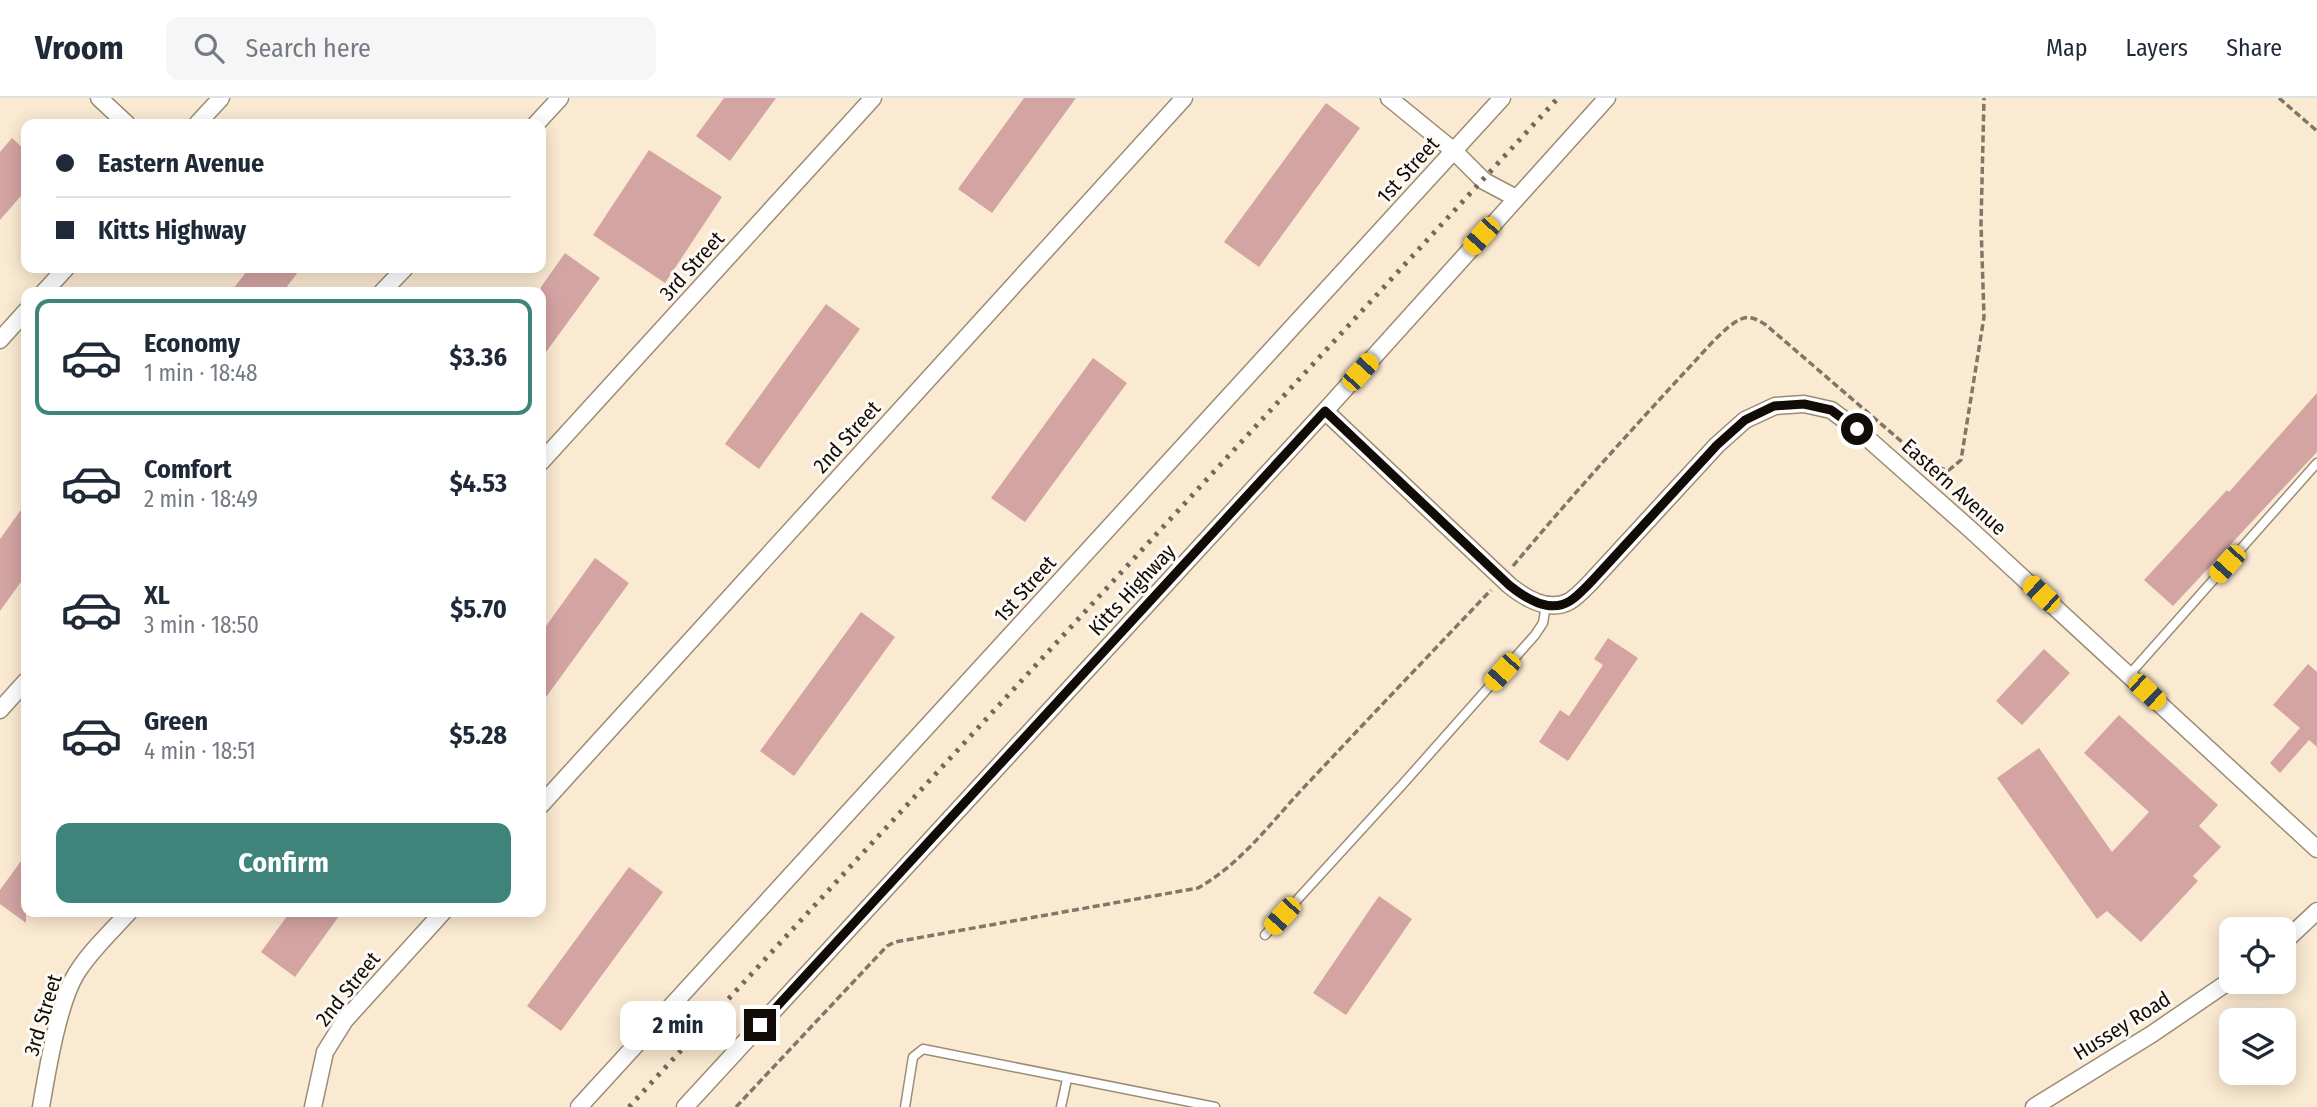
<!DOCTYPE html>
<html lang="en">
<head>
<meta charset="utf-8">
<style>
  body { margin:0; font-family:"Fira Sans Condensed",sans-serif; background:#f6f6f7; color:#1f2937; height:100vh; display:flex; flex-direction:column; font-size:26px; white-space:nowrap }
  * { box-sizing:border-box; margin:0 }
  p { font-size:23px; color:#747a83 }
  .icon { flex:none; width:38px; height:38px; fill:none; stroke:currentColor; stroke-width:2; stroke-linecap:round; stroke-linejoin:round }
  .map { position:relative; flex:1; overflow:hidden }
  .sheet { position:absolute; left:21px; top:189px; width:525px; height:630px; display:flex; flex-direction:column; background:#fff; border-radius:14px; box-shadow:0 4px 18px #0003 }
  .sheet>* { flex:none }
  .banner { position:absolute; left:21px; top:21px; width:525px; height:154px; border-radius:14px; box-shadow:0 4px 18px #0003; display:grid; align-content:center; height:154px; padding:0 35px; background:#fff }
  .buttons { position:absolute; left:2219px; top:819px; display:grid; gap:14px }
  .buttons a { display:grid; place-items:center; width:77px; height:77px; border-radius:14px; background:#fff; box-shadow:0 4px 18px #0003; font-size:35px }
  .end { position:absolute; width:32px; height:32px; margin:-16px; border:9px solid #110c05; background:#fff; box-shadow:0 0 0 4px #fff }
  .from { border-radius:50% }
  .bubble { position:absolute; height:49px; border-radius:14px; background:#fff; box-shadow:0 4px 18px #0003; font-size:23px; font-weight:700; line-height:49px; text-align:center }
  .car { position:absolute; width:21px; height:42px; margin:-21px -10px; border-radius:9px; box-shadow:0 0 5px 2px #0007; background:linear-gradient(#f5c518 24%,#345 0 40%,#f5c518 0 76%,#345 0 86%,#f5c518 0) }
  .banner b { display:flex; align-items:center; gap:24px; height:66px; font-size:26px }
  .banner b+b { border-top:2px solid #e0e1e3 }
  .banner i { width:18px; height:18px; background:#1f2937 }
  ul { padding:12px 0 0; list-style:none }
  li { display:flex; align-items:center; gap:21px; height:116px; margin:0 14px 10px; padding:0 21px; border:4px solid transparent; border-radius:14px }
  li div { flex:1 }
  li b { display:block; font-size:26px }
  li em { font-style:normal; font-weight:700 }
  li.current { border-color:#3f847b }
  li>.icon { width:63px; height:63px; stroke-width:1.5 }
  .primary-button { display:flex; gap:14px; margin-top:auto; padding:14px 35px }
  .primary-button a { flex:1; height:80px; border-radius:14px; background:#3f847b; color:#fff; font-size:28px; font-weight:700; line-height:80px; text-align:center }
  header { display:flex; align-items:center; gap:42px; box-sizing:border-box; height:98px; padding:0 35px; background:#fff; border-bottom:2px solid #e0e1e3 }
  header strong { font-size:33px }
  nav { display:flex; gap:38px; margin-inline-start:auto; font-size:24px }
  .search { width:490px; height:63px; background:#f6f6f7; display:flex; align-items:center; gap:18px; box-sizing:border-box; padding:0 24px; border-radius:14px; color:#747a83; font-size:26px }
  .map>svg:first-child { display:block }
</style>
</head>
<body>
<header>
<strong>Vroom</strong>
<div class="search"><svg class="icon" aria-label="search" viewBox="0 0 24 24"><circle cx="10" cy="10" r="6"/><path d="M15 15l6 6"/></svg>Search here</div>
<nav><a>Map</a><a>Layers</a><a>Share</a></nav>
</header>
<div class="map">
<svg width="2317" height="1009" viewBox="0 0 2317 1009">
  <rect width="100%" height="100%" fill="#fbead2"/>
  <path fill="#d3a4a2" d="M724 0H776L730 63 696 38Z
    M1024 0H1076L992 115 958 91Z
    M1326 5 1360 30 1259 169 1224 144Z
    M12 40 26 53V92L0 122V54Z
    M649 52 722 99 665 185 593 137Z
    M565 155 600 180 541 261V189Z
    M249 170H301L283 194H231Z
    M826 206 860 231 759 371 725 346Z
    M1093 260 1127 285 1025 424 991 400Z
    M2317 295V354L2173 508 2144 482 2227 392 2229 394Z
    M26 405V477L0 513V441Z
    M595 460 629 485 541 606V535Z
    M861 514 895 539 794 678 760 653Z
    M1608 540 1638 560 1568 663 1539 644 1560 612 1569 618 1603 567 1594 561Z
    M2044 551 2070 575 2022 627 1996 603Z
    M2308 566 2317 574V649L2309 642 2280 675 2270 665 2300 630 2273 607Z
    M2119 617 2218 707 2199 728 2221 749 2193 778 2198 783 2141 844 2107 813 2097 821 1997 680 2039 650 2112 754 2149 714 2084 655Z
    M26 756V825L0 806V792Z
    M629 769 663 794 561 933 527 908Z
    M1379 798 1412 821 1346 917 1313 895Z
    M290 814H342L295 879 261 854Z"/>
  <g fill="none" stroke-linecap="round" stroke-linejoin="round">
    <defs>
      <path id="service" d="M2129 577 2317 365
        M1265 837 1402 687 1535 537 1543 525 1546 507
        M905 1009 913 959 923 951 1215 1009
        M1061 1009 1067 981"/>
      <path id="minor" d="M99 0 127 26
        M1389 0 1454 53 1484 83 1516 100
        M197 26 221 0
        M536 26 560 0
        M44 194 66 170
        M382 194 405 170
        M0 242 26 213
        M1325 313 1509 487C1525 500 1549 515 1570 503 1578 498 1585 490 1591 484L1717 347 1745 322 1775 308 1804 306 1831 312 1857 331 1971 432 2317 751
        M541 364 873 0
        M0 612 26 583
        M541 707 1184 0
        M2284 844 2317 813
        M41 1009C47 974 58 906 76 876 90 853 111 834 129 814
        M313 1009 325 954 345 922 443 814
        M579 1009 1502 0
        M685 1009 1325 313 1607 0
        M2034 1009 2152 936 2231 882"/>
    </defs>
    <use href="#service" stroke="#9b8c76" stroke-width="11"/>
    <use href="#minor" stroke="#9b8c76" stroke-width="19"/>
    <path stroke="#817667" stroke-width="3.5" stroke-dasharray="7 3.5" stroke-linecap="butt" d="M2279 0 2317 33
      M1513 468C1568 402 1625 339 1683 276 1697 262 1724 228 1741 221 1750 217 1758 222 1766 227L1930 368 1949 372 1961 362 1984 219 1981 126 1984 0
      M736 1009 887 848 895 844 1198 790C1244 764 1274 720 1310 683 1370 619 1431 555 1491 492"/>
    <use href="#service" stroke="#fff" stroke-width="8"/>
    <use href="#minor" stroke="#fff" stroke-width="16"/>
    <path stroke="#73695b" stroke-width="5" stroke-dasharray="3.5 7" stroke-linecap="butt" d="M629 1009 1558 0"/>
  </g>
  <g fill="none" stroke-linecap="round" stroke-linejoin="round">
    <path stroke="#110c05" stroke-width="9" d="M760 927 1325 313 1509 487C1525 500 1549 516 1570 503 1578 498 1585 490 1591 484L1717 347 1745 322 1774 308 1804 306 1831 312 1857 331"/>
  </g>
  <g text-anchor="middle" stroke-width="6" stroke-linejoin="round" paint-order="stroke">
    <g font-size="21" fill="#110c05" stroke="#fdf9f5">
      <text transform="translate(1408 72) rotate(-48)" y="7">1st Street</text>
      <text transform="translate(692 168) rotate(-48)" y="7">3rd Street</text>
      <text transform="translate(847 339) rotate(-48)" y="7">2nd Street</text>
      <text transform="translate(1954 389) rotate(42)" y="7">Eastern Avenue</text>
      <text transform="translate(1025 491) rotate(-48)" y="7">1st Street</text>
      <text transform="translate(1132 492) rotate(-47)" y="7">Kitts Highway</text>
      <text transform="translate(348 891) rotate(-51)" y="7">2nd Street</text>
      <text transform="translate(43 917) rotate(-73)" y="7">3rd Street</text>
      <text transform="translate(2122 928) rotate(-32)" y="7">Hussey Road</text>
    </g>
  </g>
</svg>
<div class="buttons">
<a><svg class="icon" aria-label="locate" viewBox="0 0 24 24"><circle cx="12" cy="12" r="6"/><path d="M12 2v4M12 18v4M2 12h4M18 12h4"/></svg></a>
<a><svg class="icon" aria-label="layers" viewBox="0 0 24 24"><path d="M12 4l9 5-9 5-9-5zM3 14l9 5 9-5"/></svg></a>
</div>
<i class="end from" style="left:1857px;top:331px"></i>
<i class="end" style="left:760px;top:927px"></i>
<div class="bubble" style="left:620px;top:903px;width:116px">2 min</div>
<i class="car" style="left:1481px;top:138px;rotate:222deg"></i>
<i class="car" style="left:1360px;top:274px;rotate:42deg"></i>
<i class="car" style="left:2227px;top:466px;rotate:222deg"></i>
<i class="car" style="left:2041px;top:496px;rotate:313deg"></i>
<i class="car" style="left:1502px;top:574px;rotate:222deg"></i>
<i class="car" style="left:2147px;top:594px;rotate:133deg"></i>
<i class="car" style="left:1282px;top:818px;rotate:222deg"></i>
<div class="banner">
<b><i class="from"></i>Eastern Avenue</b>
<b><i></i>Kitts Highway</b>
</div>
<section class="sheet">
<ul>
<li class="current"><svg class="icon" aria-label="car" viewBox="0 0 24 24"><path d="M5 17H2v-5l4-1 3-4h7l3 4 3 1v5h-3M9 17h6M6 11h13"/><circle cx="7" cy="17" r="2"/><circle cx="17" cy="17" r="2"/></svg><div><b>Economy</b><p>1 min · 18:48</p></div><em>$3.36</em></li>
<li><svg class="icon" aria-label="car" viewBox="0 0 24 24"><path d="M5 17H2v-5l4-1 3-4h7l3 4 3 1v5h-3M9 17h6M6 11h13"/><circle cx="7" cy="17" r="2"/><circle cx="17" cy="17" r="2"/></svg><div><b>Comfort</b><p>2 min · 18:49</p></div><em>$4.53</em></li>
<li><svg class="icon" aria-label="car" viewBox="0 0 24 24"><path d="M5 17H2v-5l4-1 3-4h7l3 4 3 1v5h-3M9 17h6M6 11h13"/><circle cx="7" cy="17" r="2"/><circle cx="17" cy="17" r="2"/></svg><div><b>XL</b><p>3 min · 18:50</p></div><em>$5.70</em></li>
<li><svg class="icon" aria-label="car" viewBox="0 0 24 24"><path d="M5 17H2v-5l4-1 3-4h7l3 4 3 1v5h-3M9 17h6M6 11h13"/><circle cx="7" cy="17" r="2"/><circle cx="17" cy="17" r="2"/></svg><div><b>Green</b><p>4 min · 18:51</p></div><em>$5.28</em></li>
</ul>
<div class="primary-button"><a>Confirm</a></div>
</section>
</div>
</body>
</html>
